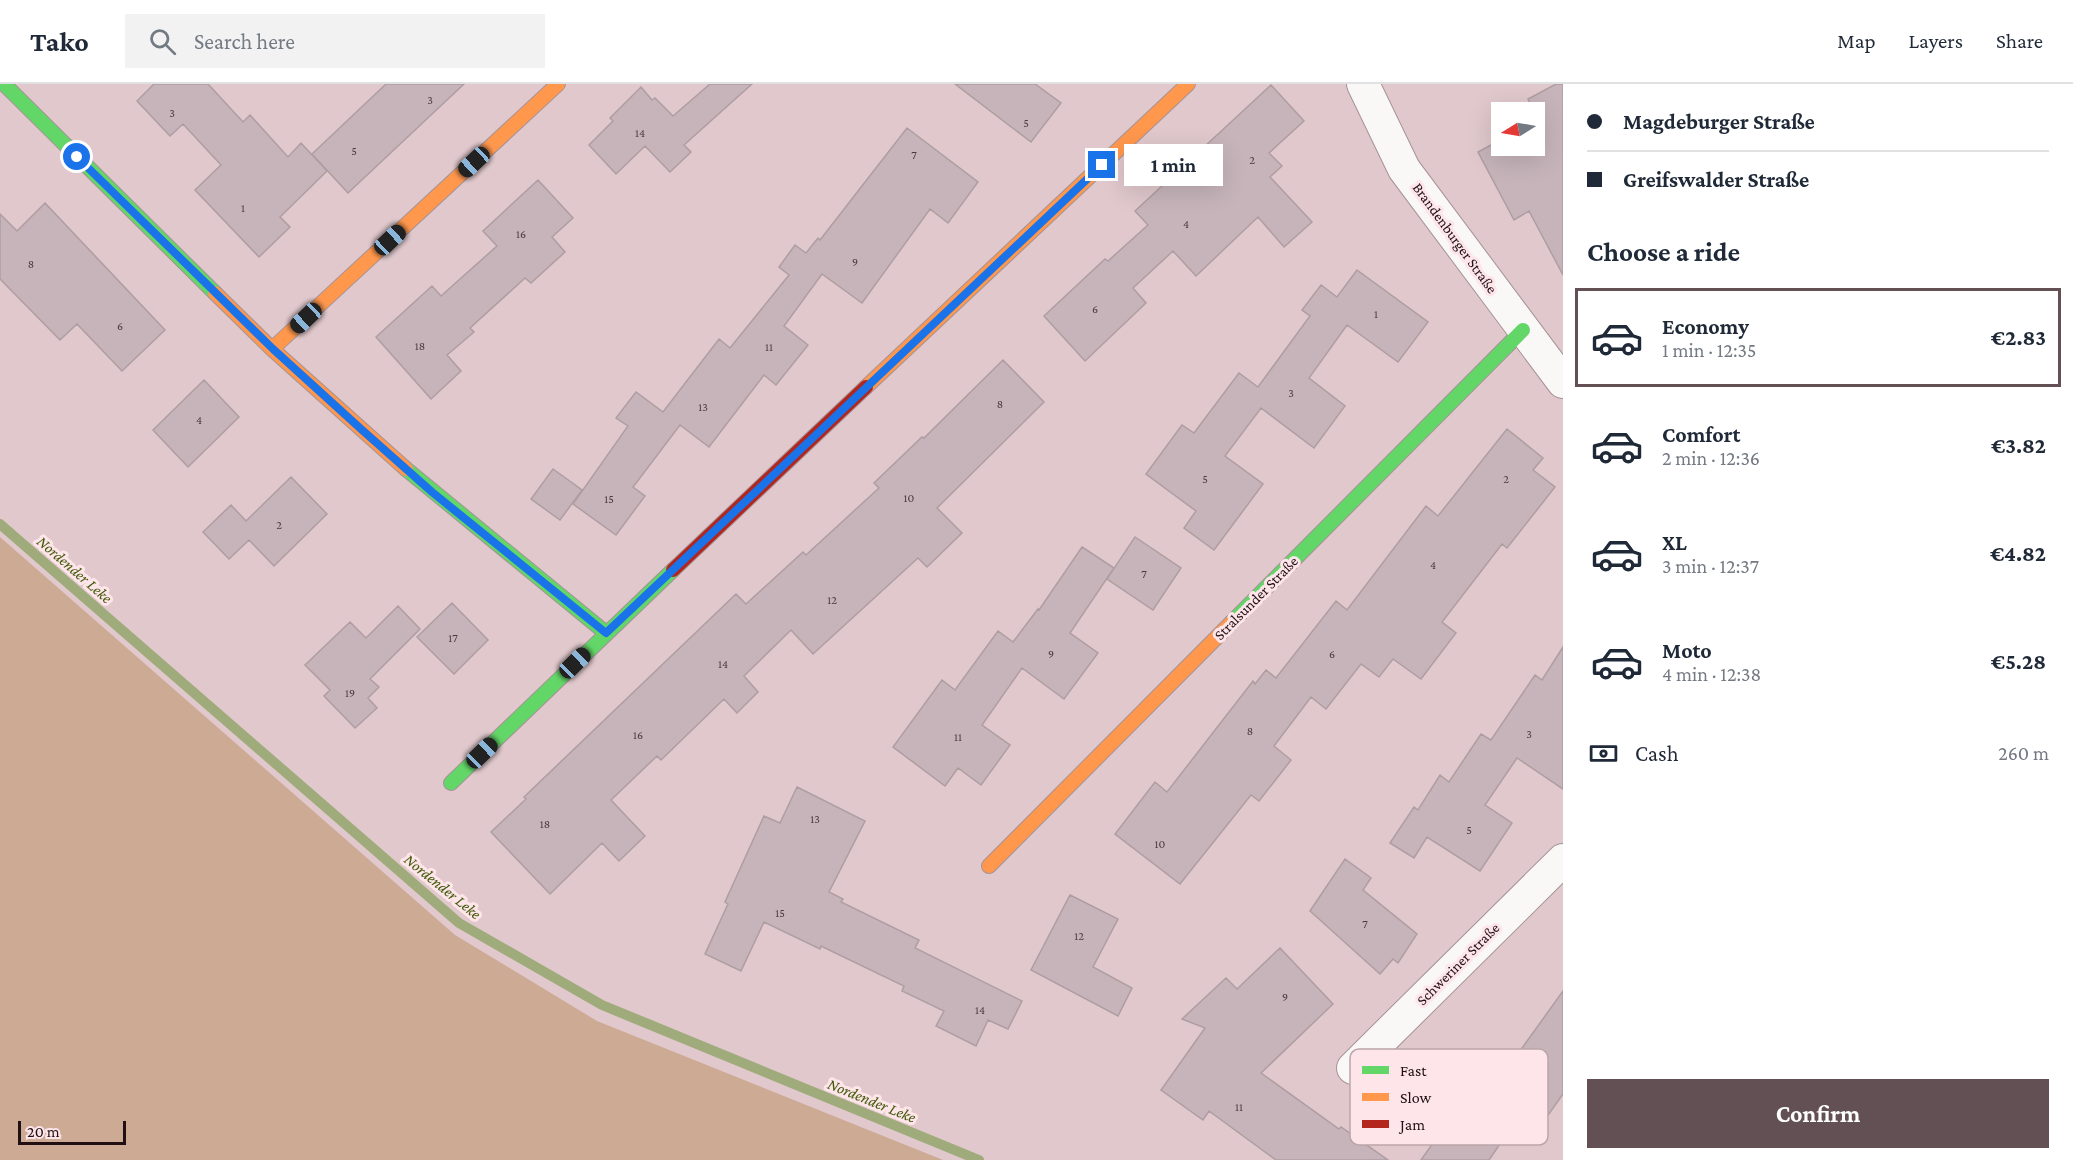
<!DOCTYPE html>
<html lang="en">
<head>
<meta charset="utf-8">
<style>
  body { margin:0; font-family:"Crimson Pro",serif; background:#f2f2f3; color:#1f2937; height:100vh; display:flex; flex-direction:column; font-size:22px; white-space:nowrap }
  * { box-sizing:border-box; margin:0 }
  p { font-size:20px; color:#747a83 }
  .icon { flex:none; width:33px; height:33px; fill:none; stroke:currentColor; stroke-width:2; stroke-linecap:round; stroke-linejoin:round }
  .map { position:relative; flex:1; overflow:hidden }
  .side { display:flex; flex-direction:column; background:#fff; width:510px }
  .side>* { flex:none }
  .top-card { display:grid; align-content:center; height:132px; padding:0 24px; background:#fff }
  .needle { width:39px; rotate:259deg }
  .fabs { position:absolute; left:1491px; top:18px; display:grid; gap:12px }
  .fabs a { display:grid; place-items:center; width:54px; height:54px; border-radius:0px; background:#fff; box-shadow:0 6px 24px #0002; font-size:30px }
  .scale { position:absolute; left:18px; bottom:15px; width:108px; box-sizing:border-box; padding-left:6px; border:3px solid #201013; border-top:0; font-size:16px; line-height:21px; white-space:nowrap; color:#201013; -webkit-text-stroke:4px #fde5e9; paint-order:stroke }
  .end { position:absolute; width:27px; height:27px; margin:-14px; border:8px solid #1a73e8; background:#fff; box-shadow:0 0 0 3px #fff }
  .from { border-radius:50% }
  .bubble { position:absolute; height:42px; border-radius:0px; background:#fff; box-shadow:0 6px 24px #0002; font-size:20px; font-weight:700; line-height:42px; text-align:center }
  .car { position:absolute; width:18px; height:36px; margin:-18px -9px; border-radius:8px; box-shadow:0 0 4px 2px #0007; background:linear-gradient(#222 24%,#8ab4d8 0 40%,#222 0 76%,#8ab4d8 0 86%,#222 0) }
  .top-card b { display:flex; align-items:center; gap:21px; height:57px; font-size:22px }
  .top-card b+b { border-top:2px solid #e0e1e3 }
  .top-card i { width:15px; height:15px; background:#1f2937 }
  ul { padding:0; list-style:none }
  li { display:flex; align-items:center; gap:18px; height:99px; margin:0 12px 9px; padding:0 12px; border:3px solid transparent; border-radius:0px }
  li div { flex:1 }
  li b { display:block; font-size:22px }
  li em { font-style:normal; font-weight:700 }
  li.on { border-color:#635054 }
  li>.icon { width:54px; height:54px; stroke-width:1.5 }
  h2 { padding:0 24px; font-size:27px; line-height:72px }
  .pay { display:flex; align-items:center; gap:15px; height:66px; padding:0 24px; font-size:22px }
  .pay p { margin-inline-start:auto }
  .action { display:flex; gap:12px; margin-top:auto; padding:12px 24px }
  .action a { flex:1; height:69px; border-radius:0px; background:#635054; color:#fff; font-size:24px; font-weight:700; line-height:69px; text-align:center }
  header { display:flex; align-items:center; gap:36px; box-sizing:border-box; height:84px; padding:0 30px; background:#fff; border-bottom:2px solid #e0e1e3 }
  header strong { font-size:28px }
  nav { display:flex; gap:33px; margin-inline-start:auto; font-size:21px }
  .search { width:420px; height:54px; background:#f2f2f3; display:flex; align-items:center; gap:15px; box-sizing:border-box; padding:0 21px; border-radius:0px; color:#747a83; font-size:22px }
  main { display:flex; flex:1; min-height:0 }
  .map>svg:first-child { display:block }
</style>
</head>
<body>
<header>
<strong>Tako</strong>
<div class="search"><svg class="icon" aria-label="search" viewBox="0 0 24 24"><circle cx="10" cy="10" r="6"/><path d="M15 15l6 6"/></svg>Search here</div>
<nav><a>Map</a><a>Layers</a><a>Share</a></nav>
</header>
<main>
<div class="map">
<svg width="1563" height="1076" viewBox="0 0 1563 1076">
  <rect width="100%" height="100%" fill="#e0c8cc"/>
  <path fill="#ccaa94" d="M0 453 455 851 597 937 943 1076H0Z"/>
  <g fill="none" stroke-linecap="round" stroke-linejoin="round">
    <path stroke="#9fab7b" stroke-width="10" d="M0 440 459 839 602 921 979 1076"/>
  </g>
  <path fill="#c6b4ba" stroke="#ae9da2" stroke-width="1.5" d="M154 0H208L243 38 250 31 288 73 301 59 327 87 280 133 290 143 259 173 195 106 221 81 183 40 170 52 137 17Z
    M386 0H464L348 109 312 70Z
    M710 0H752L684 61 691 68 670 88 645 62 616 90 589 61 613 37 610 34 641 3 652 16 655 14 673 32Z
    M955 0H1035L1061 19 1031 58Z
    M1556 0H1563V191L1529 127 1514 136 1478 68 1502 55V62H1534V37L1538 35 1528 15Z
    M1271 1 1304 37 1269 69 1282 82 1270 93 1312 138 1284 163 1258 133 1196 192 1173 167 1133 204 1146 219 1085 277 1044 232 1105 175 1108 177 1148 141 1135 127Z
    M907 44 978 98 948 139 930 125 862 219 822 190 784 242 808 261 776 301 764 291 709 363 680 341 633 403 645 412 616 451 573 420 628 342 616 334 636 308 663 328 719 255 730 264 789 191 779 183 795 161 806 169 818 154 820 156Z
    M538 96 573 134 552 153 565 168 531 199 525 194 470 244 474 248 447 271 461 287 431 315 376 253 432 202 441 212 497 162 483 147Z
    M45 119 165 246 122 287 77 240 60 256 0 195V130L17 147Z
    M1357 186 1428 238 1398 278 1347 241 1309 294 1345 322 1314 364 1261 324 1225 372 1263 400 1214 466 1184 444 1196 427 1146 390 1182 341 1194 349 1239 289 1258 303 1310 232 1302 226 1321 201 1337 213Z
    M1003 276 1044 318 937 424 962 449 927 483 918 474 813 570 791 546 744 592 758 608 737 629 724 615 661 676 657 672 611 716 645 752 619 777 602 759 550 810 491 748 526 715 524 713 736 510 746 520 803 468 806 471 879 404 874 399 922 353 924 354Z
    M204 296 239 333 188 383 153 346Z
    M1507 345 1543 374 1533 386 1555 403 1507 464 1502 460 1442 538 1456 549 1421 595 1393 575 1379 593 1361 580 1326 625 1311 613 1274 662 1291 676 1259 717 1251 711 1180 800 1115 750 1155 698 1167 708 1253 597 1255 600 1266 586 1276 594 1336 517 1347 526 1426 422 1438 432Z
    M553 385 582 406 560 436 531 415Z
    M291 393 327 430 274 482 249 456 229 475 203 448 231 421 246 437Z
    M1135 453 1181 484 1153 526 1107 495Z
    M1082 463 1114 484 1070 549 1098 569 1064 615 1022 584 982 641 1010 661 981 701 958 684 945 702 893 663 942 596 955 606 998 547 1013 558 1038 525 1039 526Z
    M452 519 488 556 454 590 417 553Z
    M398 522 420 545 370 595 379 603 368 614 377 624 355 644 324 612 330 606 305 581 350 538 366 554Z
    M1563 563V705L1517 674 1485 721 1512 739 1480 787 1427 753 1414 774 1390 759 1414 723 1418 726 1440 691 1449 698 1481 650 1491 656 1535 591 1542 596Z
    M797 703 865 737 829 808 843 815 841 818 919 856 915 864 1022 917 1008 945 988 936 976 962 936 942 944 927 902 907 904 902 821 862 820 865 764 838 741 887 705 870 728 820 725 818 764 732 780 739Z
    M1345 775 1371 794 1363 806 1417 850 1398 879 1393 875 1380 890 1310 827Z
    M1070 811 1118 835 1093 883 1132 904 1118 932 1031 886Z
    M1280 864 1333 920 1261 989 1339 1045 1341 1043 1388 1076H1276L1209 1027 1203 1036 1161 1006 1205 944 1182 935 1226 894 1237 905Z
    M1563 907V1010L1534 1051 1515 1038 1489 1076H1421L1488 982 1502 992Z"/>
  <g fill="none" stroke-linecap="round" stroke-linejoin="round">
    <defs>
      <path id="street" d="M1363 0 1404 85 1563 298
        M1353 984 1563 776"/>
      <path id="fast" d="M4 0 215 209
        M406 385 606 549
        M1232 538 1523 246
        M451 699 673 486"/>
      <path id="slow" d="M215 209 272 265 406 385
        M272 265 558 0
        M866 303 1188 0
        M989 782 1232 538"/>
      <path id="jam" d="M673 486 866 303"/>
    </defs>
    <use href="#street" stroke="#a59396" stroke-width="34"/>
    <use href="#fast" stroke="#a59396" stroke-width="16"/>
    <use href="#slow" stroke="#a59396" stroke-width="16"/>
    <use href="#jam" stroke="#a59396" stroke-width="16"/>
    <use href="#street" stroke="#faf7f7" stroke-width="32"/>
    <use href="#fast" stroke="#63d668" stroke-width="14"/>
    <use href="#slow" stroke="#ff974d" stroke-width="14"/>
    <use href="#jam" stroke="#b3261e" stroke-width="14"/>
  </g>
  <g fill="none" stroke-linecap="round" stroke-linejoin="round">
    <path stroke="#1a73e8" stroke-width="8" d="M77 73 273 265 361 345 432 408 606 549 1102 81"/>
  </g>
  <g text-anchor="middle" stroke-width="6" stroke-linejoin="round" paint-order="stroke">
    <g font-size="12" fill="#4b3b3e">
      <text x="430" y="20">3</text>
      <text x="172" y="33">3</text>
      <text x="1026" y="43">5</text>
      <text x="640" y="53">14</text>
      <text x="354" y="71">5</text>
      <text x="914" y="75">7</text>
      <text x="1252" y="80">2</text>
      <text x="243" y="128">1</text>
      <text x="1186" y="144">4</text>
      <text x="521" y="154">16</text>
      <text x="855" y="182">9</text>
      <text x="31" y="184">8</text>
      <text x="1095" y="229">6</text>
      <text x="1376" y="234">1</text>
      <text x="120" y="246">6</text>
      <text x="420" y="266">18</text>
      <text x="769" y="267">11</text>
      <text x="1291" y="313">3</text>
      <text x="1000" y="324">8</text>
      <text x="703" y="327">13</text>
      <text x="199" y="340">4</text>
      <text x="1205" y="399">5</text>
      <text x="1506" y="399">2</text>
      <text x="909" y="418">10</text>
      <text x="609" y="419">15</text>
      <text x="279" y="445">2</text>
      <text x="1433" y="485">4</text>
      <text x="1144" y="494">7</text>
      <text x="832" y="520">12</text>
      <text x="453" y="558">17</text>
      <text x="1051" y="574">9</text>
      <text x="1332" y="574">6</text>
      <text x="723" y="584">14</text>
      <text x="350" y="613">19</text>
      <text x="1250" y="651">8</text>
      <text x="1529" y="654">3</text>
      <text x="638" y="655">16</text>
      <text x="958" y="657">11</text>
      <text x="815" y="739">13</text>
      <text x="545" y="744">18</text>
      <text x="1469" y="750">5</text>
      <text x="1160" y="764">10</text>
      <text x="780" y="833">15</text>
      <text x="1365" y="844">7</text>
      <text x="1079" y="856">12</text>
      <text x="1285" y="917">9</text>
      <text x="980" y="930">14</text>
      <text x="1239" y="1027">11</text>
    </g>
    <g font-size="15" fill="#201013" stroke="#fde5e9">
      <text transform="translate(1455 154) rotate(54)" y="5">Brandenburger Straße</text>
      <text transform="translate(1256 514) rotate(-45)" y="5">Stralsunder Straße</text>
      <text transform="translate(1458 880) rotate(-45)" y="5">Schweriner Straße</text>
    </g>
    <g font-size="16" font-style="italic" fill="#415b0a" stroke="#fde5e9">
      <text transform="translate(75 485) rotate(41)" y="6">Nordender Leke</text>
      <text transform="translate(443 802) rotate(39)" y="6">Nordender Leke</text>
      <text transform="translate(872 1016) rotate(22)" y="6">Nordender Leke</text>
    </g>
  </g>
  <rect x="1350" y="965" width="198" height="96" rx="9" fill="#fde5e9" stroke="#bba5a9" stroke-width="1.5"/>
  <rect x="1362" y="982" width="27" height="8" fill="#63d668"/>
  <rect x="1362" y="1009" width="27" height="8" fill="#ff974d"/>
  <rect x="1362" y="1036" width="27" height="8" fill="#b3261e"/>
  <g font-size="16" fill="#201013">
    <text x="1400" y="992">Fast</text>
    <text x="1400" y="1019">Slow</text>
    <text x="1400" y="1046">Jam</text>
  </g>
</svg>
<div class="fabs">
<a><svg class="needle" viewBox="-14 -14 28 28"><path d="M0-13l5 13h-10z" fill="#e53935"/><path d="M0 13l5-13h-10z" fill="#747a83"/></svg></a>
</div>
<div class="scale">20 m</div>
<i class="end from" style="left:77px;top:73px"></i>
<i class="end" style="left:1102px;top:81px"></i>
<div class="bubble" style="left:1124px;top:60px;width:99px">1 min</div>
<i class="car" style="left:474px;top:78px;rotate:227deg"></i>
<i class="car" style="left:390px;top:156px;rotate:47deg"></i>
<i class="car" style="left:306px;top:234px;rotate:227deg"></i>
<i class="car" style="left:575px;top:579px;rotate:46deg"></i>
<i class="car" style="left:482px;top:669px;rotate:46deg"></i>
</div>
<section class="side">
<div class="top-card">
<b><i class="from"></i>Magdeburger Straße</b>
<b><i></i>Greifswalder Straße</b>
</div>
<h2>Choose a ride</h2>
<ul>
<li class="on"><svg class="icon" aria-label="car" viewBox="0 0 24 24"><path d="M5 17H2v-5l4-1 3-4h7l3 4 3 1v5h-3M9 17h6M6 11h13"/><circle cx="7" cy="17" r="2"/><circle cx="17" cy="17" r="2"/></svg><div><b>Economy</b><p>1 min · 12:35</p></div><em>€2.83</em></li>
<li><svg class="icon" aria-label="car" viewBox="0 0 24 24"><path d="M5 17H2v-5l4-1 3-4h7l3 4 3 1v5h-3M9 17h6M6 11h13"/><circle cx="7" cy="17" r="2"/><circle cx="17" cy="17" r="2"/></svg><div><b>Comfort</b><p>2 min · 12:36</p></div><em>€3.82</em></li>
<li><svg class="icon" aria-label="car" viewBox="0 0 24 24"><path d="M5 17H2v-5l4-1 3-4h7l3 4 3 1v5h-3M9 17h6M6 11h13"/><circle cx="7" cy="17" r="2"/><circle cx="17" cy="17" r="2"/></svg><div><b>XL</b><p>3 min · 12:37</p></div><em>€4.82</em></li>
<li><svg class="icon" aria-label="car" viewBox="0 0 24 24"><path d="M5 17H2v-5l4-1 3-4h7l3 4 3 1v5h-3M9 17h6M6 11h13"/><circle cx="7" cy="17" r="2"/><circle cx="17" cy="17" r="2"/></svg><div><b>Moto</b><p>4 min · 12:38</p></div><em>€5.28</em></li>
</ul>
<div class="pay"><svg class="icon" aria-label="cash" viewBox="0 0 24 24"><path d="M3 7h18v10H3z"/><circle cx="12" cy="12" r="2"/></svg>Cash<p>260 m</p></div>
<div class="action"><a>Confirm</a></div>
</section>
</main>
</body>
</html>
